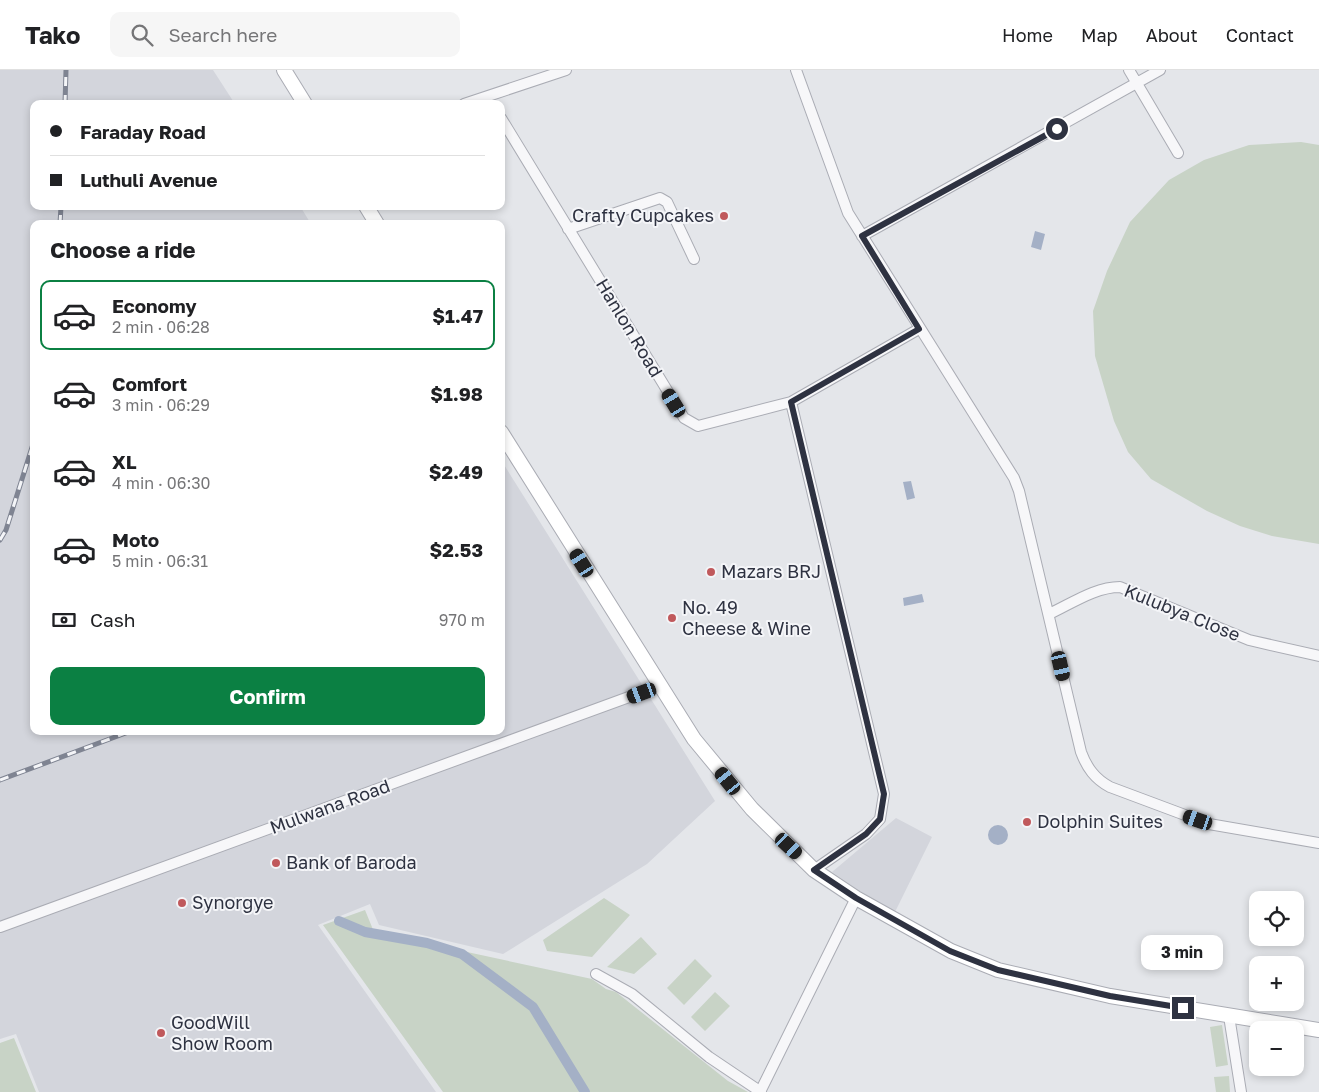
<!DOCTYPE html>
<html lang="en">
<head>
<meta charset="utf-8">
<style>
  body { margin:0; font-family:"Golos Text",sans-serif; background:#f6f6f6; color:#202124; height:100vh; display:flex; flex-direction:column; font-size:19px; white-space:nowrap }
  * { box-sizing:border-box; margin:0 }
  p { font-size:16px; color:#757577 }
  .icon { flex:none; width:28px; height:28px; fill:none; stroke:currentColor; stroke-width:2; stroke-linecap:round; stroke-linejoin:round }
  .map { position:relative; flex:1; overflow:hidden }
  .sheet { position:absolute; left:30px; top:150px; width:475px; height:515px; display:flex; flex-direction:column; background:#fff; border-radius:10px; box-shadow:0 2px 8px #0003 }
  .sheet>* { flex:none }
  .banner { position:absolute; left:30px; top:30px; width:475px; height:110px; border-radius:10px; box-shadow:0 2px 8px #0003; display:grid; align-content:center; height:110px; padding:0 20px; background:#fff }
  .tools { position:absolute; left:1249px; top:821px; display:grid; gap:10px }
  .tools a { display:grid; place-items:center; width:55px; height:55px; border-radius:10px; background:#fff; box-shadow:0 2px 8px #0003; font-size:25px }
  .end { position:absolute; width:22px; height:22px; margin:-11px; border:6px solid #2e3241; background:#fff; box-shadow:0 0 0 2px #fff }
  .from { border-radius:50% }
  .bubble { position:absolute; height:35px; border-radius:10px; background:#fff; box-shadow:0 2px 8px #0003; font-size:16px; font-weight:700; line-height:35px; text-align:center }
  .car { position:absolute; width:15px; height:30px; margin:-15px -8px; border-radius:6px; box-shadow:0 0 4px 1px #0007; background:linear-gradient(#222 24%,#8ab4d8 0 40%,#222 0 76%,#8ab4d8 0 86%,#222 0) }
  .banner b { display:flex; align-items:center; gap:18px; height:48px; font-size:19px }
  .banner b+b { border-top:1px solid #e0e0e0 }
  .banner i { width:12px; height:12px; background:#202124 }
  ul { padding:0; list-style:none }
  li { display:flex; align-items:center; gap:15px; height:70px; margin:0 10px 8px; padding:0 10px; border:2px solid transparent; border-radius:10px }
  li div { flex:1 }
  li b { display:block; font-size:19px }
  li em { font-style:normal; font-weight:700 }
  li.on { border-color:#0b8043 }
  li>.icon { width:45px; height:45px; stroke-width:1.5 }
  h2 { padding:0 20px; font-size:22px; line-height:60px }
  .pay { display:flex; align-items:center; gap:12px; height:55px; padding:0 20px; font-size:19px }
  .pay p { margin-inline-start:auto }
  .button { display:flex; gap:10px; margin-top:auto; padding:10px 20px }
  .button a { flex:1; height:58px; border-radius:10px; background:#0b8043; color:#fff; font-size:20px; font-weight:700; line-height:58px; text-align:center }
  header { display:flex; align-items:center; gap:30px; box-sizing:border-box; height:70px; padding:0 25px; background:#fff; border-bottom:1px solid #e0e0e0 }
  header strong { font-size:24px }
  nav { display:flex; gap:28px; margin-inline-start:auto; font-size:18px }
  .search { width:350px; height:45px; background:#f6f6f6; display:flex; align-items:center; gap:12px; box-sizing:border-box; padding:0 18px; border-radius:10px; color:#757577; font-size:19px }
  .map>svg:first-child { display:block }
</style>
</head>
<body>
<header>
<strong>Tako</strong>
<div class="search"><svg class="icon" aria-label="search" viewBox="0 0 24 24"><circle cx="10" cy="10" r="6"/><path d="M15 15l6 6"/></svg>Search here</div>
<nav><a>Home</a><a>Map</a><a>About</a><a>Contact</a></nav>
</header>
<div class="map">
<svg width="1319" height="1022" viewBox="0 0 1319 1022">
  <rect width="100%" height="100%" fill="#e4e6ea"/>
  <path fill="#d3d5dc" d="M0 0H213L235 34H34V136H300L311 154H34V661H501V390L715 731 647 794 503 884 379 855 370 834 318 855 436 1022H39L16 964 0 969Z
    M896 748 932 767 894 844 832 802Z"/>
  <path fill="#c8d3c6" d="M1301 72 1319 75V474L1272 466 1240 456 1207 441 1151 409 1128 382 1114 351 1095 286 1093 241 1107 201 1130 152 1169 110 1204 90 1249 75Z
    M604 828 630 845 592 887 547 881 543 870Z
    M365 840 374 862 592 909 606 919 616 922 728 1011 748 1022H443L323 855Z
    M641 867 657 884 634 904 607 897Z
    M695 889 712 906 684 935 667 918Z
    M715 922 730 936 705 961 691 947Z
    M1222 955 1228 995 1216 997 1210 957Z
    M14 968 36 1022H0V973Z
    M1229 1006 1230 1022H1216L1214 1007Z"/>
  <path fill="#a4b0c6" d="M1035 161 1045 164 1041 180 1031 177Z
    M911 411 915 428 907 430 903 412Z
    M922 524 924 532 904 536 903 528Z
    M988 765a10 10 0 1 1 20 0a10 10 0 1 1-20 0Z"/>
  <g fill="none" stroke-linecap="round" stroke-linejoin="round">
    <path stroke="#a4b0c6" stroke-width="10" d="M339 851 365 862 427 873 462 884 533 937 585 1022"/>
    <defs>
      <path id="street" d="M796 0 848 143 1014 408 1019 421 1081 682C1087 698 1095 709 1110 717L1209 754 1319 773
        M1129 0 1178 83
        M464 34 566 0
        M501 48 684 348 698 356 791 332 919 259
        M568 159 660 128 667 132 694 189
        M862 166 1160 0
        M791 332 884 724 880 749 866 764 814 800
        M1049 544C1071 534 1095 517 1120 517L1249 570 1319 586
        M0 857 659 616
        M596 904 632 924 709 987 761 1022
        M1229 946 1241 1022
        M760 1022 856 828"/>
      <path id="secondary" d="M284 0 305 34
        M366 136 377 154
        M501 362 694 669 752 739 814 800 856 828 951 881 998 900 1110 926 1319 960"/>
    </defs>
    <use href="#street" stroke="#aaacb4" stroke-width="12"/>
    <use href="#secondary" stroke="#aaacb4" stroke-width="16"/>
    <use href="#street" stroke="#f7f7f9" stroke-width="10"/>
    <use href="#secondary" stroke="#fff" stroke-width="14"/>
    <defs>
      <path id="rail" d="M65 34 66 0
        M60 154 61 136
        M0 470 6 460 34 371
        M0 710 131 661"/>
    </defs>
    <use href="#rail" stroke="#7f8492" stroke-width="5"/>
    <use href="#rail" stroke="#f4f5f8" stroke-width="3" stroke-dasharray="9" stroke-linecap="butt"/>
  </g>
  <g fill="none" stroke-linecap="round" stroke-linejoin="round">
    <path stroke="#2e3241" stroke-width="6" d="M1057 59 862 166 919 259 791 332 884 724 880 749 866 764 814 800 856 828 950 881 998 900 1110 926 1183 938"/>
  </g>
  <g fill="#c0595c" stroke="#f4f5f8" stroke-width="2">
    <circle cx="724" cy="146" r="5"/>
    <circle cx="711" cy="502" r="5"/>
    <circle cx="672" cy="548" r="5"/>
    <circle cx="1027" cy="752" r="5"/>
    <circle cx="276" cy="793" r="5"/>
    <circle cx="182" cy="833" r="5"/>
    <circle cx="161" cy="963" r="5"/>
  </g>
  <g text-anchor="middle" stroke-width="4" stroke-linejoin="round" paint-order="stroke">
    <g font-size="18" fill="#2e3241" stroke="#f4f5f8" text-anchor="start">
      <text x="714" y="152" text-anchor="end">Crafty Cupcakes</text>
      <text x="721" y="508">Mazars BRJ</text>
      <text x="682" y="544">No. 49<tspan x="682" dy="21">Cheese &amp; Wine</tspan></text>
      <text x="1037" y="758">Dolphin Suites</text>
      <text x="286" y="799">Bank of Baroda</text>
      <text x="192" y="839">Synorgye</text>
      <text x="171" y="959">GoodWill<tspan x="171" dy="21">Show Room</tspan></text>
    </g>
    <g font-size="18" fill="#2e3241" stroke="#f4f5f8">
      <text transform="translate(629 258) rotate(59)" y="6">Hanlon Road</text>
      <text transform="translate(1182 543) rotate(22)" y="6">Kulubya Close</text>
      <text transform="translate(330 737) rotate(-20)" y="6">Mulwana Road</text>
    </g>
  </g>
</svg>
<div class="tools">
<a><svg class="icon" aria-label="locate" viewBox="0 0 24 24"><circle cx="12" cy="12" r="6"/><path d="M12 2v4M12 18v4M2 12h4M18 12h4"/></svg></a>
<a>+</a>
<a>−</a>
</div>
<i class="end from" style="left:1057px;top:59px"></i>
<i class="end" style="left:1183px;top:938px"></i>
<div class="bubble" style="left:1141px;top:865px;width:82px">3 min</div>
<i class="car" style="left:674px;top:333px;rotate:329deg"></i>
<i class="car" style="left:582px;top:493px;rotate:328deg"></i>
<i class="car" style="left:1061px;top:596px;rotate:167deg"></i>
<i class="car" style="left:642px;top:623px;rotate:250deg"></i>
<i class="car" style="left:728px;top:711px;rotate:321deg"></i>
<i class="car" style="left:1198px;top:750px;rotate:289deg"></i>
<i class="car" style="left:789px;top:776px;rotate:133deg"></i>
<div class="banner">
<b><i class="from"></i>Faraday Road</b>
<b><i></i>Luthuli Avenue</b>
</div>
<section class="sheet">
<h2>Choose a ride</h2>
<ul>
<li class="on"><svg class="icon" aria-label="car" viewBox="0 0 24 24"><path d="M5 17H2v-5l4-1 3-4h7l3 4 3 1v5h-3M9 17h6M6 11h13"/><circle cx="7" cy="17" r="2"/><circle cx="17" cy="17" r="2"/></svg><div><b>Economy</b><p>2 min · 06:28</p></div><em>$1.47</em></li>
<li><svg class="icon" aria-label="car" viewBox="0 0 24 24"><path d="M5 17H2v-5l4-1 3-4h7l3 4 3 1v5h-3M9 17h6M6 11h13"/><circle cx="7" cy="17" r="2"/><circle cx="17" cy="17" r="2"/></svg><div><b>Comfort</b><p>3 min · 06:29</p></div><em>$1.98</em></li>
<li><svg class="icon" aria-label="car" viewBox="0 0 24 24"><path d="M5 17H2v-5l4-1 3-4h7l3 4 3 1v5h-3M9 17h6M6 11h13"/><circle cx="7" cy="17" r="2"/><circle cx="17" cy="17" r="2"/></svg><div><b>XL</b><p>4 min · 06:30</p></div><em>$2.49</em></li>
<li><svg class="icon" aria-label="car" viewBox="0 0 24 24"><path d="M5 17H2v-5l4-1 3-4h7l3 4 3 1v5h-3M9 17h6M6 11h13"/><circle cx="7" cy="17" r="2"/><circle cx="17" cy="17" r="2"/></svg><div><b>Moto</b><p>5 min · 06:31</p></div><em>$2.53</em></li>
</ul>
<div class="pay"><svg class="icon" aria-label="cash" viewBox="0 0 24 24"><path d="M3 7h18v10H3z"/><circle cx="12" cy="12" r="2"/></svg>Cash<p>970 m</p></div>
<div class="button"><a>Confirm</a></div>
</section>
</div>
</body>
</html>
